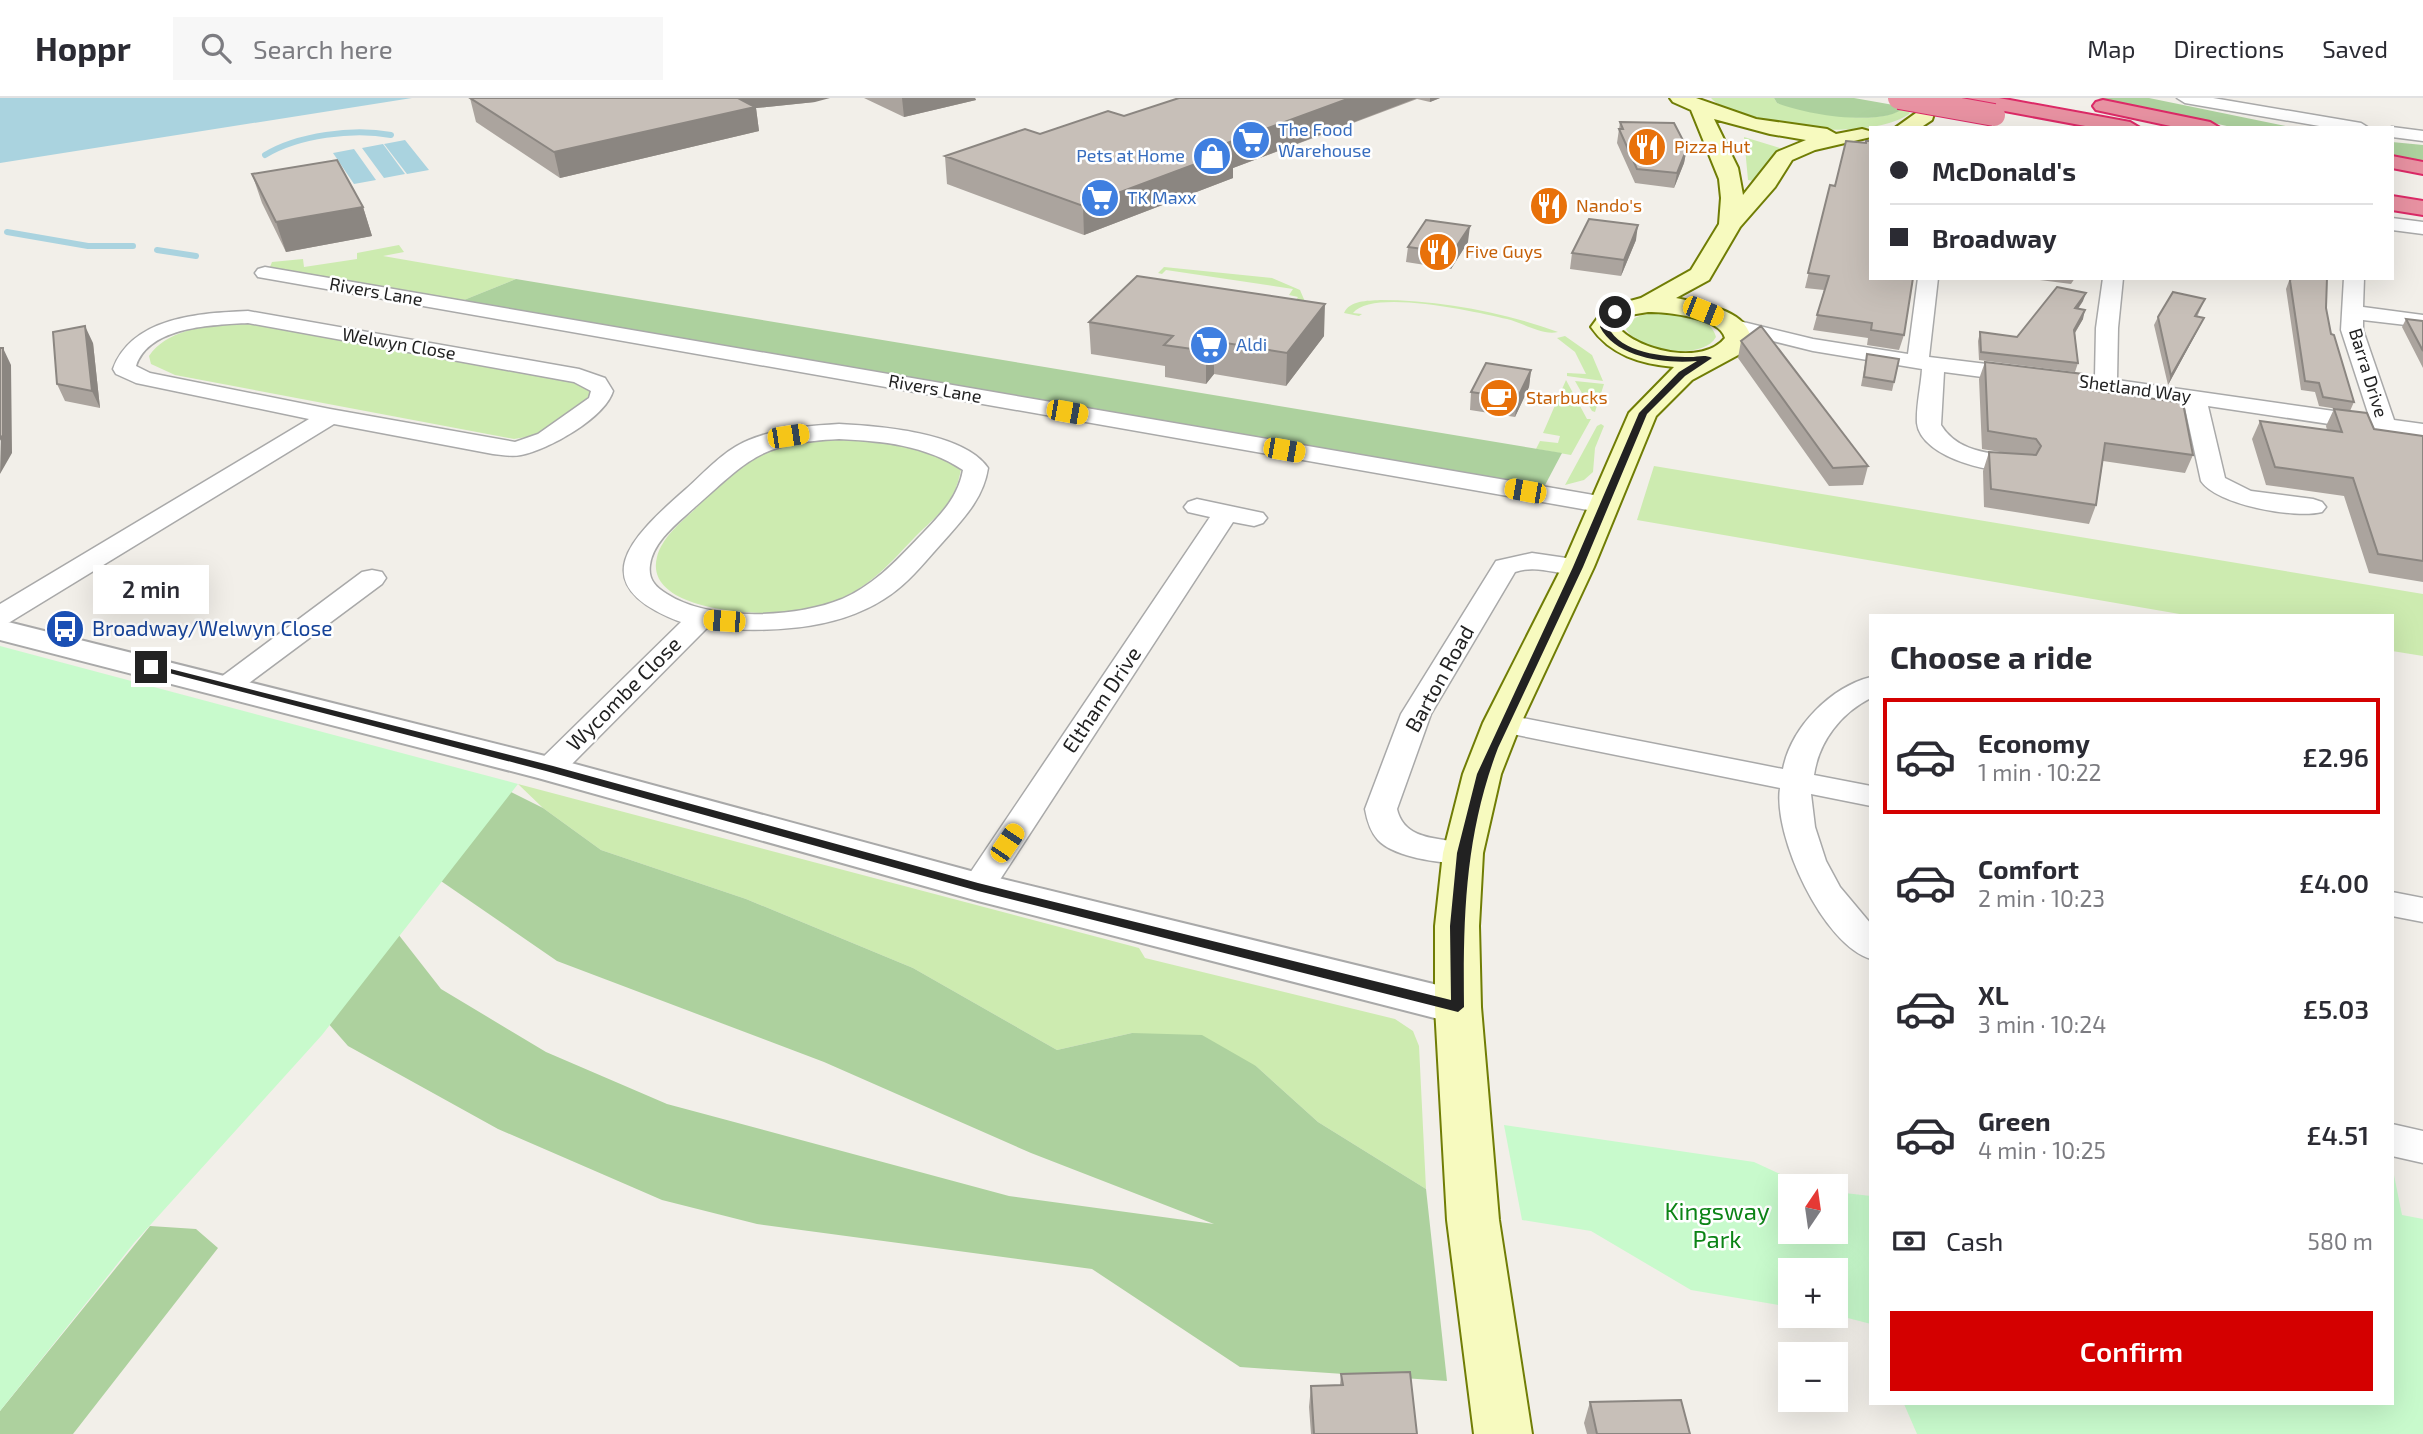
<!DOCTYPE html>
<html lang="en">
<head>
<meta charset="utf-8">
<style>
  body { margin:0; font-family:"Exo 2",sans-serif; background:#f7f7f7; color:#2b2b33; height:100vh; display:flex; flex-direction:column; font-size:26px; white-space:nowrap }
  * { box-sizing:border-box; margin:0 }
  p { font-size:23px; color:#7c7c81 }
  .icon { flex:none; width:38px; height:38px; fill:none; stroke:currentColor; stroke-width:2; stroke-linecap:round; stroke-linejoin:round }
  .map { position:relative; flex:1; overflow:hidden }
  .drawer { position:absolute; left:1869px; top:516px; width:525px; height:791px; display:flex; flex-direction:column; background:#fff; border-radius:0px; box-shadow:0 7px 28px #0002 }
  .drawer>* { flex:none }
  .top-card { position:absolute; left:1869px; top:28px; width:525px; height:154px; border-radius:0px; box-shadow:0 7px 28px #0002; display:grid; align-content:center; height:154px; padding:0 21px; background:#fff }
  .needle { width:46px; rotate:13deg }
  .buttons { position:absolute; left:1778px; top:1076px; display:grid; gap:14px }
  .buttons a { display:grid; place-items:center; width:70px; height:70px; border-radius:0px; background:#fff; box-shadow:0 7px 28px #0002; font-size:35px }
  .end { position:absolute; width:32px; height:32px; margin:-16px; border:9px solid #222; background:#fff; box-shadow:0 0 0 4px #fff }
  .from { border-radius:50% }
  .bubble { position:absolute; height:49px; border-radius:0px; background:#fff; box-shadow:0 7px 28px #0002; font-size:23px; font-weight:600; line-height:49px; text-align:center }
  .car { position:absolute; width:21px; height:42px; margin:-21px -10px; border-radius:9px; box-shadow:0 0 5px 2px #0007; background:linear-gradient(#f5c518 24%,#345 0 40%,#f5c518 0 76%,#345 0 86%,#f5c518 0) }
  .top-card b { display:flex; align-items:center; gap:24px; height:66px; font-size:26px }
  .top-card b+b { border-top:2px solid #e1e1e2 }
  .top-card i { width:18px; height:18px; background:#2b2b33 }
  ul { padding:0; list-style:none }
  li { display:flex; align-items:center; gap:21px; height:116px; margin:0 14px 10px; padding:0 7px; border:4px solid transparent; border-radius:0px }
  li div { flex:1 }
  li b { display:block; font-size:26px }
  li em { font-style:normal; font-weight:600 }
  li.on { border-color:#d40000 }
  li>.icon { width:63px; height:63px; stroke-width:1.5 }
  h2 { padding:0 21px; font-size:32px; line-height:84px }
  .pay { display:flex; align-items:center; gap:18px; height:77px; padding:0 21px; font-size:26px }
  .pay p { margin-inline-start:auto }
  .cta { display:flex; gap:14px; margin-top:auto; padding:14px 21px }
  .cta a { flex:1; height:80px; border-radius:0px; background:#d40000; color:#fff; font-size:28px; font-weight:600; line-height:80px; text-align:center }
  header { display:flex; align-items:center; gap:42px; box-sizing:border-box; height:98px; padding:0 35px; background:#fff; border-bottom:2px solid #e1e1e2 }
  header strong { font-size:33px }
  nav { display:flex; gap:38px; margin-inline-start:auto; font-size:24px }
  .search { width:490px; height:63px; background:#f7f7f7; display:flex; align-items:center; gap:18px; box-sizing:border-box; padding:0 24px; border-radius:0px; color:#7c7c81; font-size:26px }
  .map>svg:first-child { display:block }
</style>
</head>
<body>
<header>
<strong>Hoppr</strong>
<div class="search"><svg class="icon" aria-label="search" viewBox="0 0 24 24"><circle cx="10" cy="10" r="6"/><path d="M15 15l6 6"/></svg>Search here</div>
<nav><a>Map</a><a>Directions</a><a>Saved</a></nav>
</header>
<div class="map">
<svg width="2423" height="1336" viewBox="0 0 2423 1336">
  <rect width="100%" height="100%" fill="#f2efe9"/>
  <path fill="#cdebb0" d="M1711 0H1774L1777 5C1810 13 1876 31 1905 9L1911 11 1909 16C1871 43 1743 34 1711 0Z
    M1744 39 1783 51 1754 83 1748 82Z
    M399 147 404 154 383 158 516 181 459 204 270 169 272 164 303 161 304 169 357 161V155Z
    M1164 169 1272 180 1300 192 1306 206 1289 211 1298 199 1289 197 1293 191 1166 172 1162 176 1158 175Z
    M1380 202C1439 202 1503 214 1558 234 1543 238 1523 225 1507 221 1478 214 1372 190 1353 215L1362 216 1359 218 1344 215C1350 202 1367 203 1380 202Z
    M1672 216C1688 218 1712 221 1716 239 1703 263 1638 254 1626 231 1631 213 1658 215 1672 216Z
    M229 224 252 226 575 285 587 289 590 294 587 303 538 337 514 341 175 277 151 266 149 258C166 233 201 229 229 224Z
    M1565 238 1592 257 1603 283 1567 278V275L1586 276 1575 254 1557 240Z
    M1566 282 1587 321H1591L1571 357 1536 351 1540 343 1558 345 1560 338 1543 335Z
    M1575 283 1604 286 1595 314 1592 313Z
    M1601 326 1604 328 1595 350 1593 374 1584 382 1565 387 1597 328Z
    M839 339C873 343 935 348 961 371 955 406 939 415 915 439 892 463 870 489 837 502 823 508 807 512 791 514 758 518 643 513 657 459 662 440 679 426 693 413 710 397 731 371 751 359 775 344 811 343 839 339Z
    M1654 368 2423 496V558L2392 553V518H2191L1637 422Z
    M518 686 1139 850 1145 860 1395 921 1413 933 1419 948 1426 1091 1318 1024 1256 968 1132 935 1057 952 913 870 746 801 601 752 543 710Z"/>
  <path fill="#add19e" d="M1774 0H1854L1905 9C1883 30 1804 16 1777 5Z
    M2098 0H2149L2295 30H2236Z
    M2392 44 2423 47V65L2392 59Z
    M516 181 1562 355 1544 389 459 204Z
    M479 678 543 710 601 752 746 801 913 870 1057 952 1132 935 1202 937 1256 968 1318 1024 1426 1091 1447 1283 1240 1269 1092 1171 757 1126 662 1102 498 1031 348 948 306 900 0 741 391 827 441 891 546 954 667 1006 1009 1098 1214 1126 1031 1055 824 964 557 863 422 770Z
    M150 1128 196 1131 218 1150 73 1336H0V1313Z"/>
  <path fill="#c8facc" d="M0 548 518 686 322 937 134 1145 0 1313Z
    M1504 1027 1754 1064 1806 1088H1790V1134H1836V1094L1871 1098V1226L1836 1217V1172H1790V1209L1691 1192 1591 1133 1522 1122Z
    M2392 1067 2402 1117 2423 1121V1336H1917L1904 1306H2392Z"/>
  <path fill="#aad3df" d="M0 0H412L0 65Z
    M405 42 429 72 407 76 384 46Z
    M383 46 405 76 384 80 362 50Z
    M354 51 376 82 354 86 333 55Z"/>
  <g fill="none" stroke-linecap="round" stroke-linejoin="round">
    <path stroke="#aad3df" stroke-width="6" d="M265 57C298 37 353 30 391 37
      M7 134 88 148H133
      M157 152 196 158"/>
    <defs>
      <path id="minor" d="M2177 0H2213L2361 25 2369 30H2331L2185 5Z
        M2392 29 2423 33V43L2392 39V30H2389Z
        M2392 120 2423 124V136L2392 132Z
        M265 169 1605 399 1614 402 1618 407 1614 412 1605 415 258 179 255 175 258 171Z
        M1918 180H1938L1929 259 2095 279 2096 230 2103 180H2123L2118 230 2117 282 2369 318 2341 232 2344 180H2364L2363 209 2423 217V229L2363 222V232L2394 322 2423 326V340L2208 308 2225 380 2251 393 2313 401 2322 404 2326 409 2322 414C2295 421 2217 407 2201 383L2184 305 1944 274 1941 327C1960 358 1997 354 2029 362L2032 367 2029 372C2000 379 1921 361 1917 325 1916 308 1921 288 1922 271L1813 253 1724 231 1720 227 1724 223 1731 221 1813 241 1908 256Z
        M248 213 579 271 605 280 613 293C605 320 548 352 521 357 512 359 502 357 493 356L334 326 10 524 0 526V506L309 321 136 285 116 276 113 271C132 219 200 215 248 213ZM248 225 574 284 591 293 589 300 538 336 515 344 330 311 150 275 136 268C149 228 213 227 248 225Z
        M839 326C878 328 964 334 988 370 983 402 962 422 941 446 923 466 907 487 884 501 832 534 766 534 707 530L560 678 549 681 538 678 533 671 538 664 681 524C582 487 630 440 686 391 705 374 724 352 749 342 778 330 808 328 839 326ZM839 341C883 343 925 347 963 372 958 399 942 415 924 434 899 460 876 486 842 501 796 520 710 524 667 496 655 489 648 481 650 467 653 443 679 424 695 409 751 359 761 345 839 341Z
        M1197 401 1263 415 1267 420 1263 425 1254 428 1233 424 990 797 978 801 966 797 961 789 966 781 1210 419 1188 414 1184 409 1188 404Z
        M1532 455 1587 463 1591 469 1587 475C1564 481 1540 465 1515 474L1431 616 1397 711C1405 746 1446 739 1475 747L1480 755 1475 763C1453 769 1394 760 1378 742 1370 733 1367 722 1365 711L1401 616 1496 463Z
        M372 472 382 474 386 480 382 486 237 594 227 597 217 594 212 588 217 582 362 474Z
        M1871 579V600C1841 615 1819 643 1814 677L1871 688V708L1811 696 1815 729 1826 763 1840 789 1871 826V861C1823 847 1773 738 1780 690L1502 634 1491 632 1487 625 1491 618 1502 616 1783 671C1791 629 1831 589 1871 579Z
        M2392 794 2423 800V824L2392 818Z
        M2392 1026 2423 1033V1065L2392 1058Z"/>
      <path id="tertiary" d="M0 522 549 659 978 775 1458 892 1474 897 1481 909 1474 921 1458 926 978 803 538 680 0 542Z"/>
      <path id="secondary" d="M1670 0H1696L1756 21 1827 31 1836 36 1862 31 1869 33 1871 39 1815 52 1792 62 1775 89 1740 129 1709 182 1676 200C1702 206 1745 211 1751 240L1740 256 1692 282 1656 318 1594 469 1521 625 1501 676 1483 755 1479 828 1481 909 1499 1122 1532 1336H1474L1447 1122 1435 909V828L1443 755 1463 676 1483 625 1562 469 1629 315 1674 269C1641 266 1610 257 1591 229L1605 210 1641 200 1691 172 1719 126 1721 100 1719 81 1691 12 1673 4ZM1714 21 1770 36 1806 42 1777 54 1743 97 1738 70ZM1648 214C1666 214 1720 219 1725 240 1703 268 1637 253 1617 228L1630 217Z
        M1919 0H1939L1932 22 1920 30H1895L1916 15Z"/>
      <path id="motorway" d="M1957 0H1999L2130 24 2140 30H2096L1967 6Z
        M2103 2 2210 24 2220 30H2180L2096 12 2093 8 2096 4Z
        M2392 58 2423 64V76L2392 70Z
        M2392 98 2423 103V117L2392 112Z"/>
    </defs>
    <use href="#minor" stroke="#a9a9a9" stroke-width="3"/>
    <use href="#tertiary" stroke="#a9a9a9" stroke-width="4"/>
    <use href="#secondary" stroke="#707d05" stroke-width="4"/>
    <use href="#motorway" stroke="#dc2a67" stroke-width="4"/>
    <use href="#minor" fill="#fff" fill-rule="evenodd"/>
    <use href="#tertiary" fill="#fff" fill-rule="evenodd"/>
    <use href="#secondary" fill="#f7fabf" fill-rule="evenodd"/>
    <use href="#motorway" fill="#e892a2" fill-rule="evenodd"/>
    <defs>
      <path id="motorway-bridge" d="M1899 0 1994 17"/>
    </defs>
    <use href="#motorway-bridge" stroke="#dc2a67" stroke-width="24" stroke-linecap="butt"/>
    <use href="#motorway-bridge" stroke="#e892a2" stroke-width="22"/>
  </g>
  <path fill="#aba49e" d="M470 0 815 4 756 10 759 33 560 80 476 24Z
    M864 0H975L976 2 904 19Z
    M1179 0H1440L1430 4 1417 1 1233 70V80L1084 137 947 86 945 58 1124 18Z
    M1620 24 1687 50 1684 65 1674 90 1635 85 1617 45Z
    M252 76 363 109 372 138 286 154 262 105Z
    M1830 87 1904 237 1899 252 1867 247 1868 240 1813 232 1824 192 1805 190Z
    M1636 142 1621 178 1570 171 1572 155Z
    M1468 144 1451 171 1406 164 1408 149Z
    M2025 180H2075L2071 186Z
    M2290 180 2326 210 2331 236 2354 304 2350 313 2319 308 2315 294 2301 292 2286 191Z
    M2205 201 2197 219 2204 220 2200 228 2168 287 2154 227 2158 219Z
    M2083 203 2078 211 2083 221 2075 235 2078 265 2075 274 1979 262 1978 243 1980 234 2017 239Z
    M2406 221 2423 223V270L2402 229Z
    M1089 224 1324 238 1286 288 1214 276 1206 286 1165 279V268L1091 256Z
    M1741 243 1868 368 1863 387 1829 388 1738 260Z
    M93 245 100 310 65 303 57 286Z
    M1867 256 1894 284 1892 293 1861 288Z
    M1985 264 2084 291 2193 357 2185 375 2103 363 2096 407 2089 426 1984 409 1983 373 1989 354 2006 355 1982 351 1979 281Z
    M1531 272 1529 289 1515 319 1470 312 1471 294Z
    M2334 311 2374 331 2423 338V484L2369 475 2344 398 2266 387 2252 341 2260 323 2327 332 2326 328Z
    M1341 1276 1417 1336H1311L1309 1309 1311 1288 1340 1287Z
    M1590 1304 1690 1336H1587L1584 1325Z"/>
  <path fill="#8b8681" d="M720 0H830L815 4 756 10 759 33 560 80 554 54Z
    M902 0H975L976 2 904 19Z
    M1350 0H1417L1233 70V80L1084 137 1083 108 1219 48Z
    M1430 0H1440L1430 4Z
    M1687 50 1684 65 1674 90 1677 75Z
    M363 109 372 138 286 154 276 124Z
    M1638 127 1636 142 1621 178 1624 162Z
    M1470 128 1468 144 1451 171 1452 155Z
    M2086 195 2083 203 2072 219 2075 210Z
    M1325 206 1324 238 1286 288 1287 255Z
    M2085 212 2083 221 2071 241 2074 232Z
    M2204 220 2200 228 2168 287 2171 278Z
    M85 228 93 245 100 310 92 293Z
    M1214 243V276L1206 286V253Z
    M3 250 11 267 12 355 0 376Z
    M1531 272 1529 289 1515 319 1517 301Z"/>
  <path fill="#c7bfb8" stroke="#8b8681" stroke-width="2" d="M470 0H738L755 9 554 54Z
    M1179 0H1350L1219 48 1233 52 1083 108 945 58 1025 31 1040 36 1108 13 1124 18Z
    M1620 24 1674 25 1687 50 1677 75 1637 71 1619 31H1623Z
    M1846 43 1866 45V43H1871V180H1913L1904 237 1871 232 1872 225 1817 217 1829 178 1808 175 1830 87 1835 88Z
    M337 62 363 109 276 124 252 76Z
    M1589 121 1638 127 1624 162 1572 155Z
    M1426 122 1470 128 1452 155 1408 149Z
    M1137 178 1325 206 1287 255 1214 243 1206 253 1164 247 1173 238 1089 224Z
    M2291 180H2327L2326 210 2331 236 2334 237 2354 304 2323 299 2319 285 2305 283 2290 183Z
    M2057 189 2086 195 2075 210 2085 212 2074 232 2078 265 1981 254 1980 234 2017 239Z
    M2173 194 2205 201 2195 218 2204 220 2171 278 2158 219Z
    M2406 221 2423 223V253Z
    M85 228 92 293 57 286 53 234Z
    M1761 228 1868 368 1833 370 1741 243Z
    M0 250H3V337L0 341Z
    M1867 256 1899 261 1894 284 1864 279Z
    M1985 264 2083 276 2084 291 2183 305 2193 357 2105 345 2096 407 1991 391 1989 354 2036 357 2041 348 2036 341 1988 333Z
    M1486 265 1531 272 1517 301 1471 294Z
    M2334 311 2367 315 2374 331 2423 338V463L2378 456 2353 380 2275 369 2260 323 2342 334Z
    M1410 1274 1417 1336H1314L1311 1288 1343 1287 1341 1276Z
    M1681 1302 1690 1336H1597L1590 1304Z"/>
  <path fill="#222" d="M1613 212 1619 214 1610 222 1608 229C1621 255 1663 259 1690 259 1698 259 1705 256 1712 260L1685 278 1647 316 1583 469 1498 650C1465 737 1463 818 1464 909L1458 914 978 793 546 673 146 569 151 566 553 668 978 785 1451 902 1450 828 1457 755 1477 676 1573 469 1639 315 1679 274 1697 263C1666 266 1616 260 1600 229L1604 219Z"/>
  <defs>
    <symbol id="supermarket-disc" viewBox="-11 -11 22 22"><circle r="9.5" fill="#3f7fe0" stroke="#fff"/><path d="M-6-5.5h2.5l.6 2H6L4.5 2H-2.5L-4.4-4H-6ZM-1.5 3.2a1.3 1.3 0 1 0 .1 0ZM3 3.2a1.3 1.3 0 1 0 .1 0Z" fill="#fff"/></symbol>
    <symbol id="restaurant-disc" viewBox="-11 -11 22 22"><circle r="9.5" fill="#e8710a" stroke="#fff"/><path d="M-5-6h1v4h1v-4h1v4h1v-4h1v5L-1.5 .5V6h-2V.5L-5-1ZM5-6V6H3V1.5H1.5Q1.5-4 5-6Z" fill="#fff"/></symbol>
    <symbol id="shop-disc" viewBox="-11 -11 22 22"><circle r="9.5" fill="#3f7fe0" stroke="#fff"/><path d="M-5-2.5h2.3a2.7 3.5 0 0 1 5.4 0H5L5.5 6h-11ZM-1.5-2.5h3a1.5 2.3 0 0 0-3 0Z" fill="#fff"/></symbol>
    <symbol id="cafe-disc" viewBox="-11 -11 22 22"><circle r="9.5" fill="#e8710a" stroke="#fff"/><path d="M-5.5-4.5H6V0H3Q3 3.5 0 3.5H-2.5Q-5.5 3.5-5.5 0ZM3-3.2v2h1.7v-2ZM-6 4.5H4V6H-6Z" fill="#fff"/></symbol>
    <symbol id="bus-disc" viewBox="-11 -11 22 22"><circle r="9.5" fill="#1a4fb4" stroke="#fff"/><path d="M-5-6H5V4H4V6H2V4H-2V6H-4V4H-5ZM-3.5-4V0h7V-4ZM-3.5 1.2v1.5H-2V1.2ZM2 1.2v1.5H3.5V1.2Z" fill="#fff"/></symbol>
  </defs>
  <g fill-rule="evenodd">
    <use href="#supermarket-disc" x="1229" y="20" width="44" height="44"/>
    <use href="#restaurant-disc" x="1625" y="27" width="44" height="44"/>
    <use href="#shop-disc" x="1190" y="36" width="44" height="44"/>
    <use href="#supermarket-disc" x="1078" y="78" width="44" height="44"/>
    <use href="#restaurant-disc" x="1527" y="86" width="44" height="44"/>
    <use href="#restaurant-disc" x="1416" y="132" width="44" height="44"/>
    <use href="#supermarket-disc" x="1187" y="225" width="44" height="44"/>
    <use href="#cafe-disc" x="1477" y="278" width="44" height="44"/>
    <use href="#bus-disc" x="43" y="509" width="44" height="44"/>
  </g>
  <g text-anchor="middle" stroke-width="5" stroke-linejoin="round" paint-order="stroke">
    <g font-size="18" fill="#366cbe" stroke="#fff" text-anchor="start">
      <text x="1278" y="38">The Food<tspan x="1278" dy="21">Warehouse</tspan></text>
      <text x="1185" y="64" text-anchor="end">Pets at Home</text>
      <text x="1127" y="106">TK Maxx</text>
      <text x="1236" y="253">Aldi</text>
    </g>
    <g font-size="18" fill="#c56008" stroke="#fff" text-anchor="start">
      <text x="1674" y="55">Pizza Hut</text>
      <text x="1576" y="114">Nando's</text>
      <text x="1465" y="160">Five Guys</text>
      <text x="1526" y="306">Starbucks</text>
    </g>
    <g font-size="18" fill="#222" stroke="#fff">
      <text transform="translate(376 194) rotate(10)" y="6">Rivers Lane</text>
      <text transform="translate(399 246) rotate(10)" y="6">Welwyn Close</text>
      <text transform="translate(2368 275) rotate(73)" y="6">Barra Drive</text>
      <text transform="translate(935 291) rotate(10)" y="6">Rivers Lane</text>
      <text transform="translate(2135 291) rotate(8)" y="6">Shetland Way</text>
    </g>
    <g font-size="21" fill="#164399" stroke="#fff" text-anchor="start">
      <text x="92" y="538">Broadway/Welwyn Close</text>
    </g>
    <g font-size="21" fill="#222" stroke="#fff">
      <text transform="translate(1440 581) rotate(-61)" y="7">Barton Road</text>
      <text transform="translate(624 596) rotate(-45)" y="7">Wycombe Close</text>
      <text transform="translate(1102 602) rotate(-56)" y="7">Eltham Drive</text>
    </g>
    <g font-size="24" fill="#0c8416" stroke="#fff">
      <text x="1717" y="1122">Kingsway<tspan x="1717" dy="28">Park</tspan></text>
    </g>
  </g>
</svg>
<div class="buttons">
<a><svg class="needle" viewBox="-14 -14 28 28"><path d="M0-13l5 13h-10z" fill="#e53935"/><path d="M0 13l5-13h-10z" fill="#7c7c81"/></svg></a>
<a>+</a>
<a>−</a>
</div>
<i class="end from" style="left:1615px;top:214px"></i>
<i class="end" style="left:151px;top:569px"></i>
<div class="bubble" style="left:93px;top:467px;width:116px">2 min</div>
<i class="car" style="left:1703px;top:213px;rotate:112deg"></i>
<i class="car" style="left:1067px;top:314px;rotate:100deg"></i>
<i class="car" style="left:788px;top:338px;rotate:81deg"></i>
<i class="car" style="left:1284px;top:352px;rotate:100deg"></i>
<i class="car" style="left:1525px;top:393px;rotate:280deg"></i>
<i class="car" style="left:724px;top:523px;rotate:274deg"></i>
<i class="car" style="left:1007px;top:745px;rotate:34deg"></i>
<div class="top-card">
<b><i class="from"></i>McDonald's</b>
<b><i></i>Broadway</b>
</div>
<section class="drawer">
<h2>Choose a ride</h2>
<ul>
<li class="on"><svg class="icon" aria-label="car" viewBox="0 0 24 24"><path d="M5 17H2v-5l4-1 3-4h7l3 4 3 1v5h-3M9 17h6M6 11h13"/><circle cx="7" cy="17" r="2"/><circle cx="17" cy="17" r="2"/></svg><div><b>Economy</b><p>1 min · 10:22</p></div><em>£2.96</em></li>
<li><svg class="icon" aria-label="car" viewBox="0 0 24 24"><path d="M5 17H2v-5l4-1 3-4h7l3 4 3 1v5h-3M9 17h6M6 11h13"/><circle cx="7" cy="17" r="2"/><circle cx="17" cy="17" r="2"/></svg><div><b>Comfort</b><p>2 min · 10:23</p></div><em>£4.00</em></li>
<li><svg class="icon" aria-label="car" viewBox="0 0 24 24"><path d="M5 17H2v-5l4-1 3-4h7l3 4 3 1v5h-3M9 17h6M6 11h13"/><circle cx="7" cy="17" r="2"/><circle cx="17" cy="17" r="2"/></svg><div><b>XL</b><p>3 min · 10:24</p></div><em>£5.03</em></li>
<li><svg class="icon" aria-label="car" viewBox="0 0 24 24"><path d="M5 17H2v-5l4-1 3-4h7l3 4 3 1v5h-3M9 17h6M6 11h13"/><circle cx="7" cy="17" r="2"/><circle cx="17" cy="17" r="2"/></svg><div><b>Green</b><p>4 min · 10:25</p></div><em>£4.51</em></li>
</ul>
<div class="pay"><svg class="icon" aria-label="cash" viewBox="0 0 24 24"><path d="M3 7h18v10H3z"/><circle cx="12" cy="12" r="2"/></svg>Cash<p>580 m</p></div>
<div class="cta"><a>Confirm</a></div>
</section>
</div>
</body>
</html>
